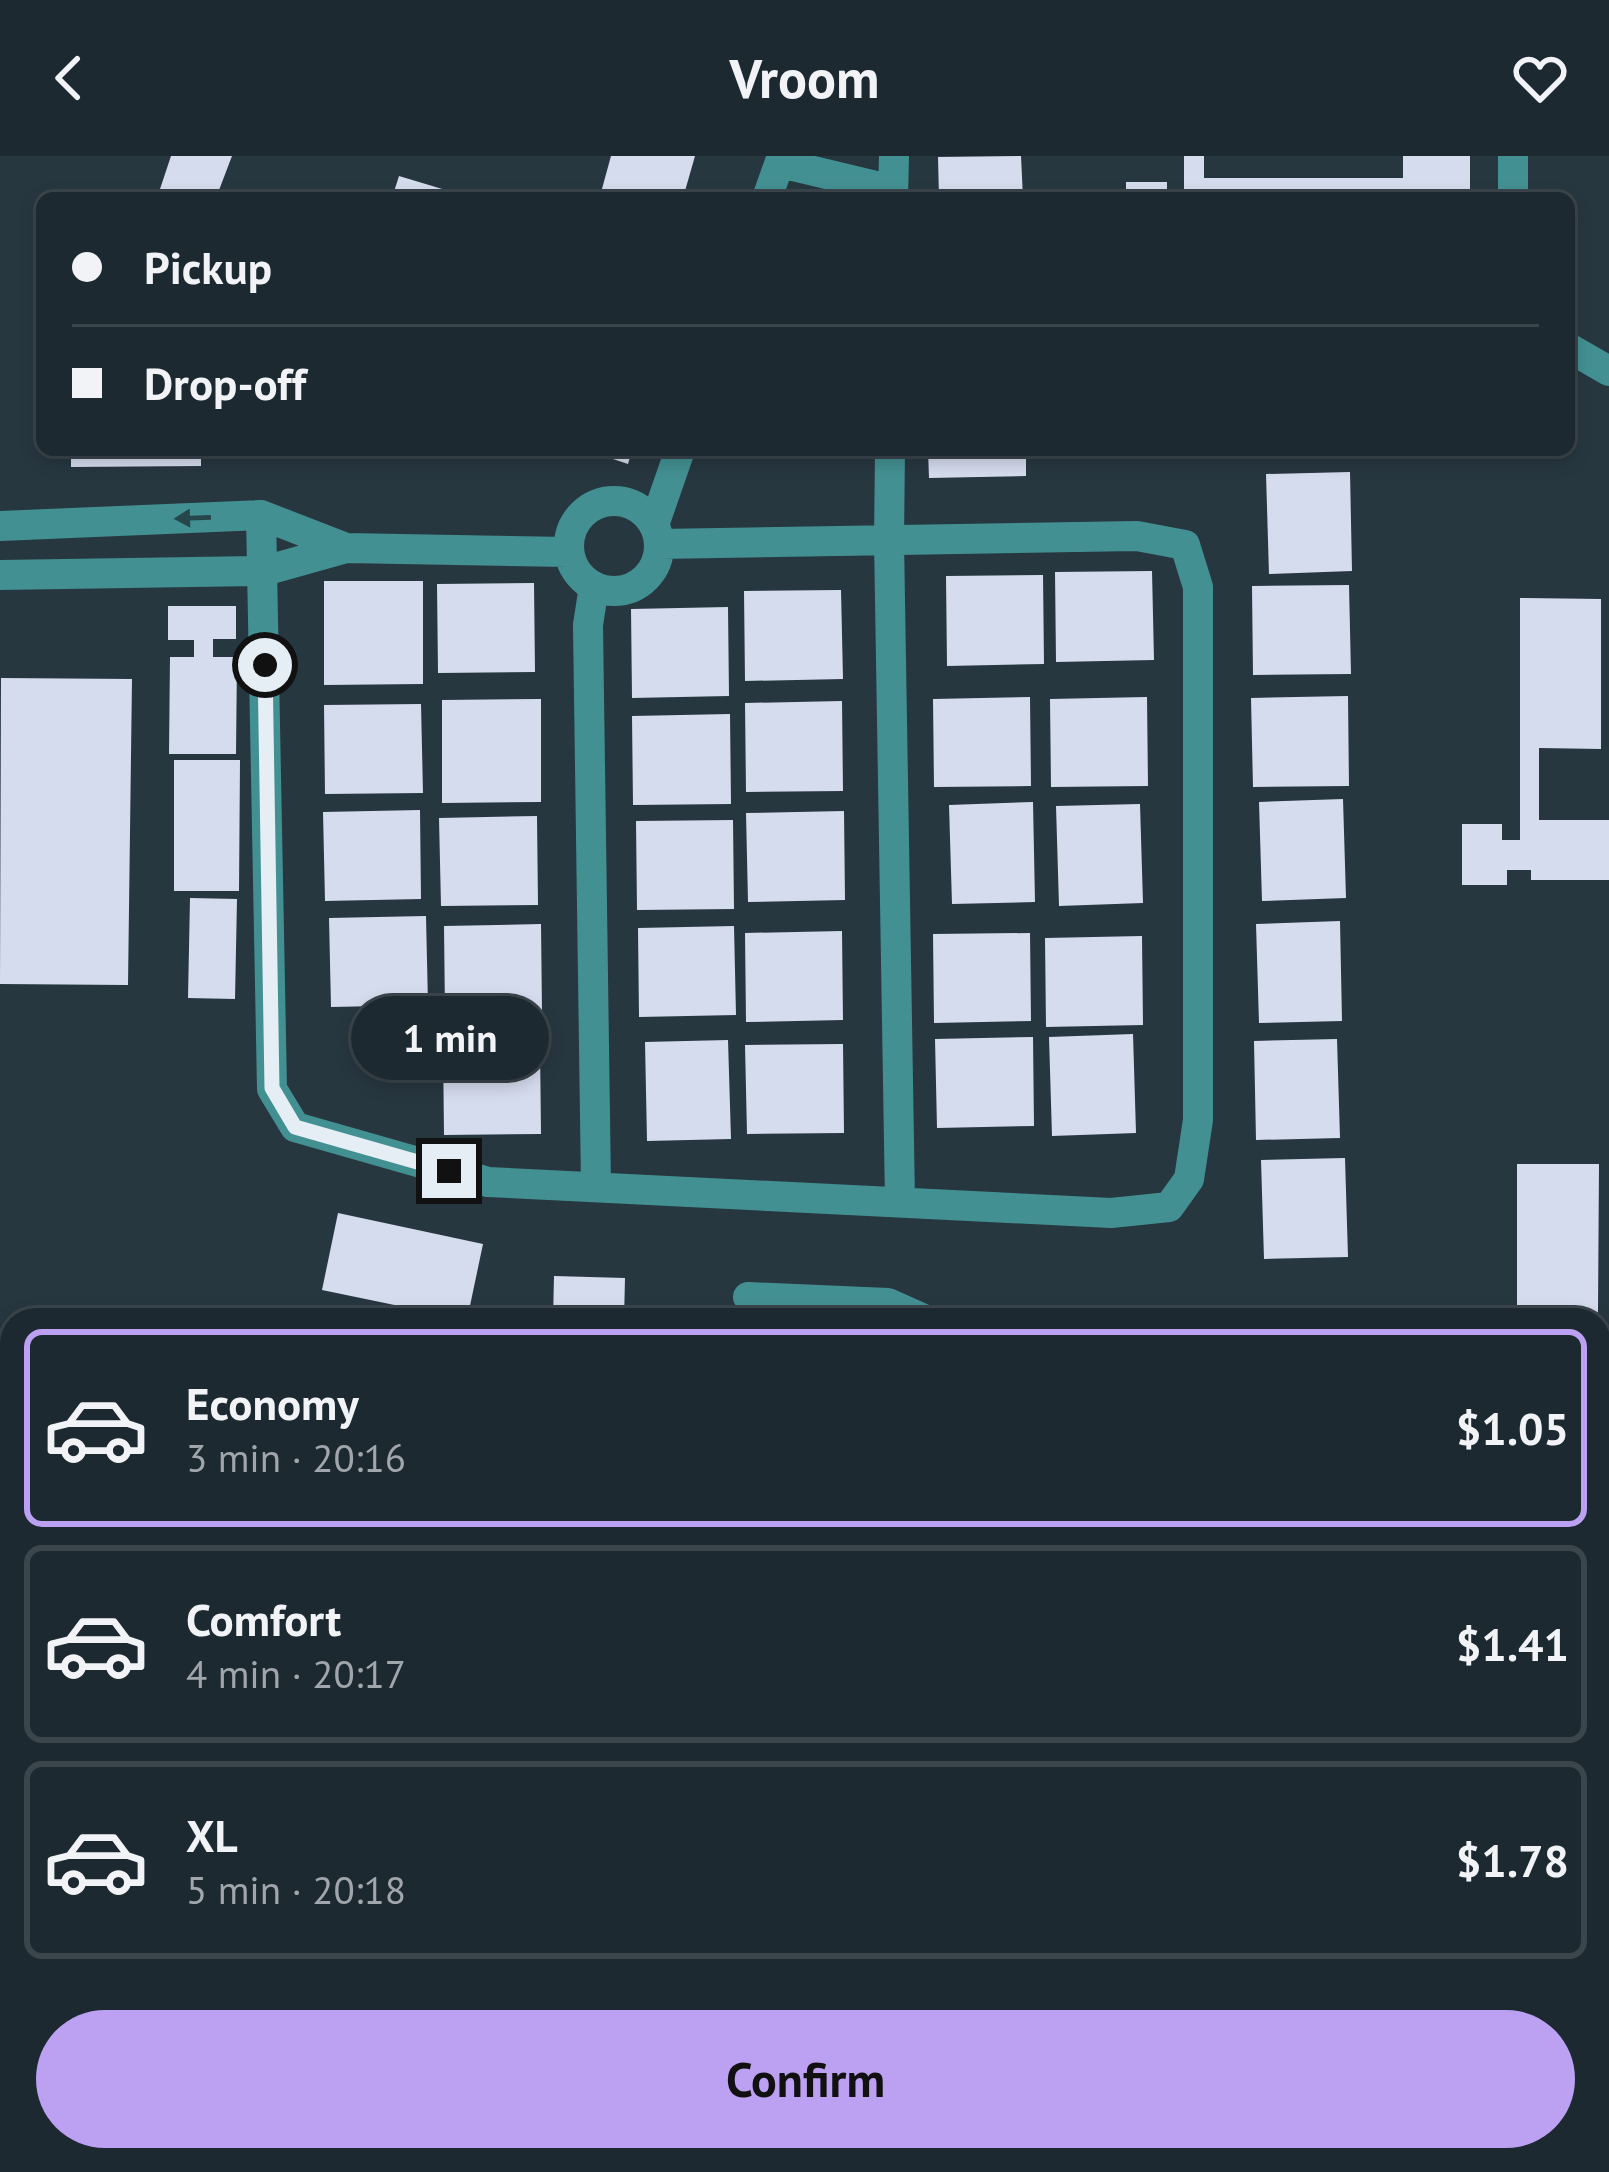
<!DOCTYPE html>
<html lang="en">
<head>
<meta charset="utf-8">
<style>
  body { margin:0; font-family:"PT Sans",sans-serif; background:#2a353c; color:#f1f3f6; height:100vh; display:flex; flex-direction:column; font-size:45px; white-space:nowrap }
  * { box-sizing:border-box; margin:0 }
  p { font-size:39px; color:#a0a6ab }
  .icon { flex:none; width:66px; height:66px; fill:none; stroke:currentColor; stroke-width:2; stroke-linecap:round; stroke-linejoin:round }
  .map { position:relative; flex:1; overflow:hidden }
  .side { position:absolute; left:0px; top:1152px; width:1611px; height:864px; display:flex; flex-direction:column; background:#1d2930; border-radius:36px 36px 0 0; box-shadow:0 6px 18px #0003,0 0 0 3px #3b454c }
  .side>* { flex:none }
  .banner { position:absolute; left:36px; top:36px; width:1539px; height:264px; border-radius:18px; box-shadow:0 6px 18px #0003,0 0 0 3px #3b454c; display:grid; align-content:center; height:264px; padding:0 36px; background:#1d2930 }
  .end { position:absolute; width:54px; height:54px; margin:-27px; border:15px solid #e5eef4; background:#111; box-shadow:0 0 0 6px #111 }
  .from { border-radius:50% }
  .bubble { position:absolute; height:84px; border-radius:42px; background:#1d2930; box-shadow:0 6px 18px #0003,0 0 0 3px #3b454c; font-size:39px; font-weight:800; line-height:84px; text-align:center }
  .banner b { display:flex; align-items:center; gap:42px; height:114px; font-size:45px }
  .banner b+b { border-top:3px solid #3b454c }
  .banner i { width:30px; height:30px; background:#f1f3f6 }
  ul { padding:21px 0 0; list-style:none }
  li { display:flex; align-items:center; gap:36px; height:198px; margin:0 24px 18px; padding:0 12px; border:6px solid #3b454c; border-radius:18px }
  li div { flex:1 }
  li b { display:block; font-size:45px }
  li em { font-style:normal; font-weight:800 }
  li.current { border-color:#bca0f2 }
  li>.icon { width:108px; height:108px; stroke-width:1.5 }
  .button { display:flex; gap:24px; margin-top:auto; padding:24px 36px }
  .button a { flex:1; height:138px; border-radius:72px; background:#bca0f2; color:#111; font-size:48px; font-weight:800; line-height:138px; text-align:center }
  header { display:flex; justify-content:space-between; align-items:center; height:156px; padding:0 36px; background:#1d2930; font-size:54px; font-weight:800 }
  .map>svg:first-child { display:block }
</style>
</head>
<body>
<header><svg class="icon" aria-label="back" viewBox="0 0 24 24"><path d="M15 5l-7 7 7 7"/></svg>Vroom<svg class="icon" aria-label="heart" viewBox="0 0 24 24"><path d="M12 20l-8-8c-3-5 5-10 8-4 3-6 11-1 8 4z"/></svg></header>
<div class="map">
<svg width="1609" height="2016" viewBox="0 0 1609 2016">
  <rect width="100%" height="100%" fill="#273740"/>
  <path fill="#d5dcee" d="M171 0H232L216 42H157Z
    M611 0H695L683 42H606L600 40Z
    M1021 0 1023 42H939L938 1Z
    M1184 0H1204V22H1403V0H1470V42H1184Z
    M399 20 469 41 468 42H392Z
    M1126 26H1167V42H1126Z
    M71 294H201V310L71 311Z
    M586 294H632L628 308Z
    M928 294H1026V320L929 322Z
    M1350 316 1352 415 1269 418 1266 318Z
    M1152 415 1154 504 1056 506 1055 416Z
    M1043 419 1044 508 947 510 946 420Z
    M324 425H423V528L324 529Z
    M534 427 535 516 438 517 437 428Z
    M1349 429 1351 518 1253 519 1252 430Z
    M841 434 843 523 745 525 744 435Z
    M1520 442 1601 443V593L1539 592V664H1609V724H1531V714H1507V729H1462V668H1502V684H1520Z
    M168 450H236V483H213V501H237L236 598H169L170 501H194V484H168Z
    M728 451 729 540 632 542 631 453Z
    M1 522 132 523 128 829 0 828Z
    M1348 540 1349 630 1253 631 1251 542Z
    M1030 541 1031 630 934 631 933 543Z
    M1147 541 1148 630 1051 631 1050 543Z
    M541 543V646L442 647V544Z
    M842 545 843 635 746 636 745 547Z
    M421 548 423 637 325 638 324 549Z
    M730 558 731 648 633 649 632 560Z
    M174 604H240L239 735H174Z
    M1343 643 1346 742 1262 745 1259 646Z
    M1033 646 1035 746 952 748 949 649Z
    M1140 648 1143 747 1059 750 1056 650Z
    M420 654 421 743 325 745 323 656Z
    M844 655 845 744 748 746 746 657Z
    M537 660 538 749 441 750 439 662Z
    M733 664 734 753 637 754 636 665Z
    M190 742 237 743 235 843 188 842Z
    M426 760 428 849 331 851 329 762Z
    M1340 765 1342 865 1259 867 1256 768Z
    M541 768 542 857 445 858 444 770Z
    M734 770 736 859 639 861 638 772Z
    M842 775 843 864 746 866 745 777Z
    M1030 777 1031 865 934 867 933 778Z
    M1142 780 1143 869 1046 871 1045 782Z
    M1133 878 1136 977 1052 980 1049 881Z
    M1033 881 1034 970 937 972 935 883Z
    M1337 883 1340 982 1256 984 1254 885Z
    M728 884 731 983 647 985 645 886Z
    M843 888 844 977 747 978 745 889Z
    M540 889 541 978 444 979 443 890Z
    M1345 1002 1348 1101 1264 1103 1261 1004Z
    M1517 1008H1599L1598 1157H1536V1164H1517Z
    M338 1057 483 1088 467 1164 322 1134Z
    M554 1120 625 1122 624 1164H553Z
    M1599 1229H1609V1289H1599Z
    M7 1878H12V1941H7Z
    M479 2004H523V2016H482Z"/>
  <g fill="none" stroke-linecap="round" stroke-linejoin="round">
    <path stroke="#439092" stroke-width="30" d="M1513 0V42
      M780 7 893 34
      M767 42 782 0
      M893 42 894 0
      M1569 192 1609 215
      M890 294 889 384 900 1046
      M569 390a45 45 0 1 1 90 0a45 45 0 1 1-90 0Z
      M261 359 272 933 295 971 488 1026 1111 1057 1169 1051 1189 1023 1198 964V431L1185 389 1137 380 659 388
      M654 369 680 294
      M0 370 261 359 346 392
      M0 419 264 415 346 392 569 396
      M594 430 588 469 596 1031
      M748 1141 888 1147 926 1164
      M0 1572 12 1575
      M1599 1669H1609
      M1599 1982H1609
      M824 2004V2016
      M1014 2014 1193 2004"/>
  </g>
  <defs><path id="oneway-solid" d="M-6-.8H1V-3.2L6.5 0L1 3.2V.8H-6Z" transform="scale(3)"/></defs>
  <use fill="#26464c" href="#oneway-solid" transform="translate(193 362) rotate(178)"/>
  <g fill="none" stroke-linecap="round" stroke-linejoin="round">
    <path stroke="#e5eef4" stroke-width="15" d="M265 509 272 932 295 971 449 1015"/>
  </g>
</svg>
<i class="end from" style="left:265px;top:509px"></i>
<i class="end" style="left:449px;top:1015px"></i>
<div class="bubble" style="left:351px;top:840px;width:198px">1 min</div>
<div class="banner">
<b><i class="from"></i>Pickup</b>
<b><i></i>Drop-off</b>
</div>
<section class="side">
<ul>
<li class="current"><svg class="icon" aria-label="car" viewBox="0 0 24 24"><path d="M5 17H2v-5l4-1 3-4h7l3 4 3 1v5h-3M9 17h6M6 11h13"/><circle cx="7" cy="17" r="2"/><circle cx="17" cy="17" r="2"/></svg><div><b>Economy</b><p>3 min · 20:16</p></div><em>$1.05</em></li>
<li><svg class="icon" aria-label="car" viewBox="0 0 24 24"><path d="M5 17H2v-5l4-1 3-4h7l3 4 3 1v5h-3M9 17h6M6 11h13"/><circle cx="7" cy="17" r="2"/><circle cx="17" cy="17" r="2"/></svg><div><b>Comfort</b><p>4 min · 20:17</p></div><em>$1.41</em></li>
<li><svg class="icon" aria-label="car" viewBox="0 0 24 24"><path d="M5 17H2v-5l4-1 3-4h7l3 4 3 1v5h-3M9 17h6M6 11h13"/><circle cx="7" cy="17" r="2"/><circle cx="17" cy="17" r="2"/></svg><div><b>XL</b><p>5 min · 20:18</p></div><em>$1.78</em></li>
</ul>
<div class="button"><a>Confirm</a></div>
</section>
</div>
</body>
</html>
